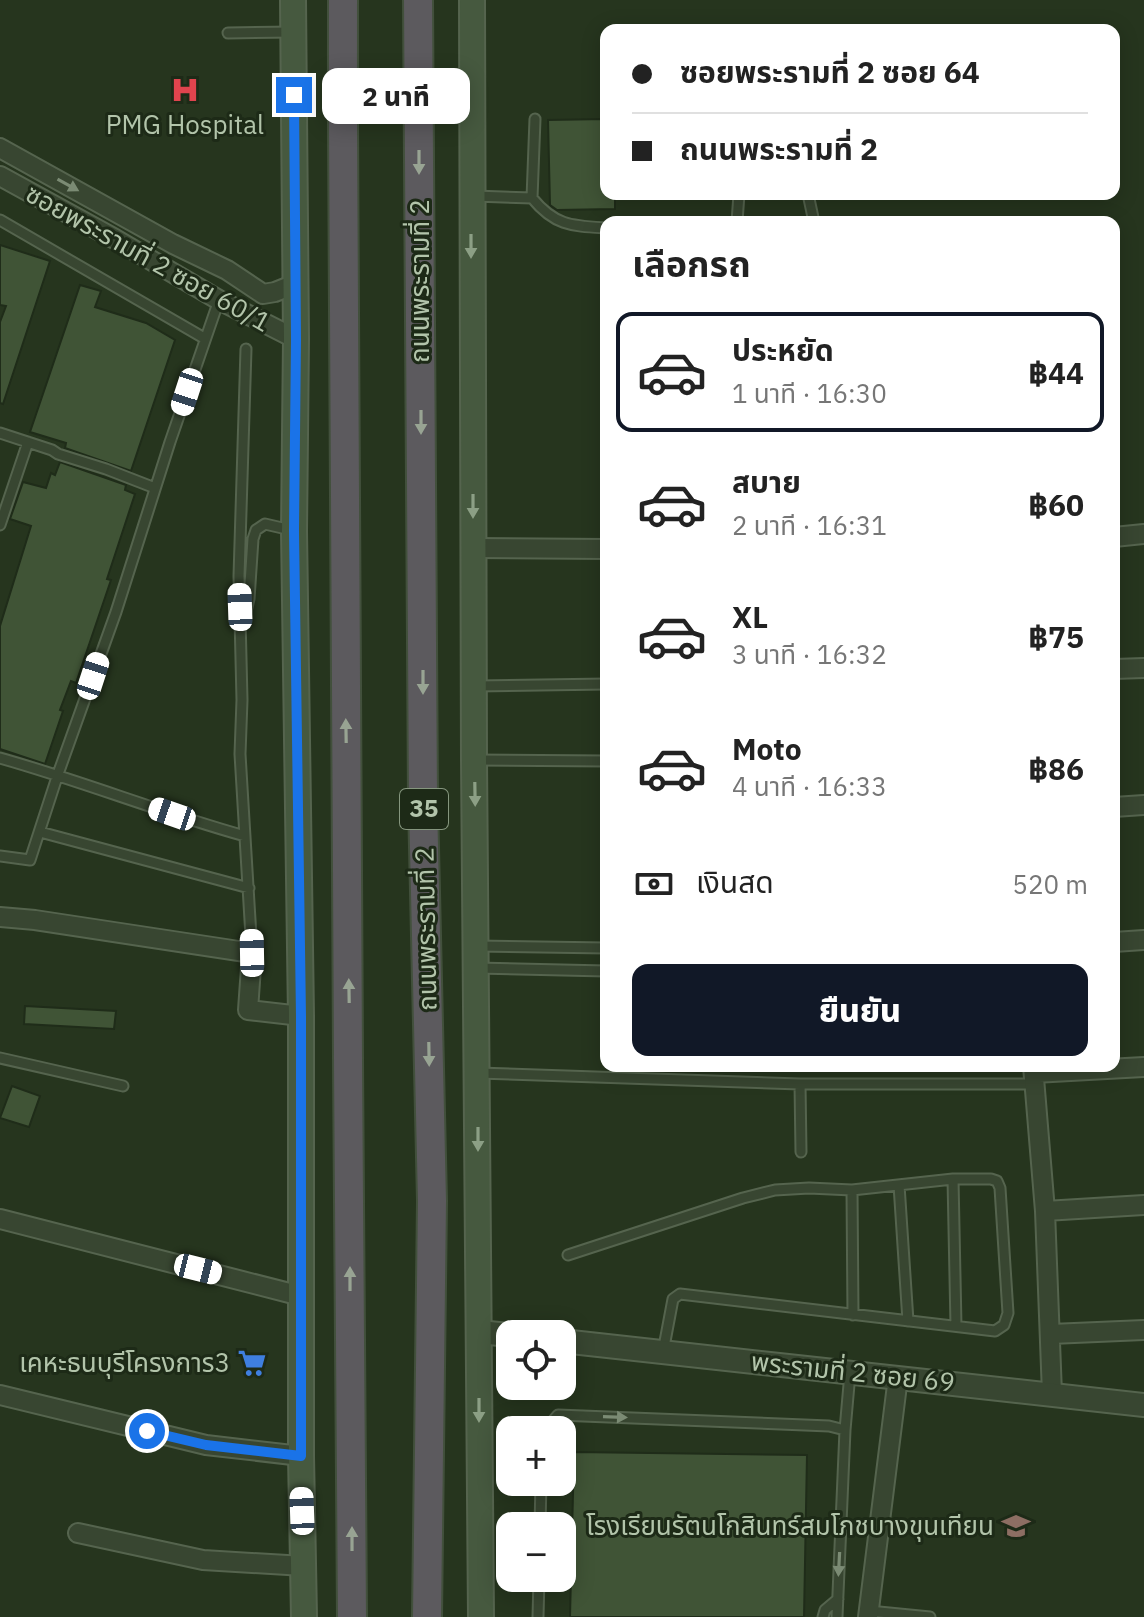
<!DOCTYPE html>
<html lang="th">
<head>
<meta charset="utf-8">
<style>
  body { margin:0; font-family:"IBM Plex Sans","Noto Sans Thai",sans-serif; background:#f2f2f2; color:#222; height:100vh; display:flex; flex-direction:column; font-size:30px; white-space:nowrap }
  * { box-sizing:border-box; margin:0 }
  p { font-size:26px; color:#767676 }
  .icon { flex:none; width:44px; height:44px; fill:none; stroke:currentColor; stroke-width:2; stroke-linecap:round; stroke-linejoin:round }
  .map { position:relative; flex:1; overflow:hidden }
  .sheet { position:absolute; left:600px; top:216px; width:520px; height:856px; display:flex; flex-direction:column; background:#fff; border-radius:16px; box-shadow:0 4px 20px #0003 }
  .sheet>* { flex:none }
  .hud { position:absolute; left:600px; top:24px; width:520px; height:176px; border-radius:16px; box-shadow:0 4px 20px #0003; display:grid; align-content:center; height:176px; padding:0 32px; background:#fff }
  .fabs { position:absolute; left:496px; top:1320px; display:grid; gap:16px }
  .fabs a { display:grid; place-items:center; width:80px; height:80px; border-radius:16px; background:#fff; box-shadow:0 4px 20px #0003; font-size:40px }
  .end { position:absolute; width:36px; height:36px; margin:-18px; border:10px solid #1a73e8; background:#fff; box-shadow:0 0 0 4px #fff }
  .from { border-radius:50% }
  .bubble { position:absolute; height:56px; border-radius:16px; background:#fff; box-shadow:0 4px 20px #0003; font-size:26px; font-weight:800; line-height:56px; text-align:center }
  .car { position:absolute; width:24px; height:48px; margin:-24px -12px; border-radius:10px; box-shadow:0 0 6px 2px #0007; background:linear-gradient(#fff 24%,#345 0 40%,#fff 0 76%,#345 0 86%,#fff 0) }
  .hud b { display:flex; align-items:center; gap:28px; height:76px; font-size:30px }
  .hud b+b { border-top:2px solid #e0e0e0 }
  .hud i { width:20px; height:20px; background:#222 }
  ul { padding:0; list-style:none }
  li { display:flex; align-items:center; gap:24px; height:120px; margin:0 16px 12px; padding:0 16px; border:4px solid transparent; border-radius:16px }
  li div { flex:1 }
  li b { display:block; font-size:30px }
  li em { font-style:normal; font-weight:800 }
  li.active { border-color:#111827 }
  li>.icon { width:72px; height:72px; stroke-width:1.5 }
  h2 { padding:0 32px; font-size:36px; line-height:96px }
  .pay { display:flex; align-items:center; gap:20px; height:88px; padding:0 32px; font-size:30px }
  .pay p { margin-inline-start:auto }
  .cta { display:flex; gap:16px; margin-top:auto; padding:16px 32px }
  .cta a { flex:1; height:92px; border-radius:16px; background:#111827; color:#fff; font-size:32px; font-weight:800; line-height:92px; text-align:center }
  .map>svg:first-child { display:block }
</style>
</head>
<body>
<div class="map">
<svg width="1144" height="1617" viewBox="0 0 1144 1617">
  <rect width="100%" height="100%" fill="#26351e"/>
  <path fill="#405436" stroke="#1f2c19" stroke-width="2" d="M606 119V194H615V209L557 210 550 205 548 120Z
    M0 245 50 261 3 404 0 403V322L6 306 0 305Z
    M80 285 101 291 95 307 146 323 175 340 131 471 65 448 66 443 30 432Z
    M60 462 126 485 125 490 135 494 107 579 111 580 76 683 71 681 60 710 63 711 45 764 0 749V626L31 526 10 519 23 482 46 488 51 473 55 475Z
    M25 1006 116 1011 114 1029 24 1024Z
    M12 1086 40 1096 29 1127 0 1118Z
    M574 1452 807 1455 804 1617H570Z"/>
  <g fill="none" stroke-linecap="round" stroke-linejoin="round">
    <defs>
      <path id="service" d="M228 33 293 32
        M808 194 814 222
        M474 196 532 198C555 226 572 226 606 228
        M532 198 535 119
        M0 220 204 338
        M737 222 739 194
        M246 349 239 576 242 700 240 754 252 953
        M0 433 52 450 58 454 106 469 155 488
        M0 525 28 442
        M244 620 249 599 253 539 256 530 265 524 291 530
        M477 686 606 684
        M0 758C82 781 162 813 245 836
        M474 760 606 761
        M40 832 249 888
        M0 856 30 860 58 774 116 612 170 442 219 300
        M477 946 606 948
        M477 968 606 971
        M0 1058 123 1086
        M478 1073 800 1084H1034
        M800 1084 801 1152
        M953 1179 956 1326
        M899 1185 908 1321
        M852 1190 853 1315
        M568 1255 743 1198 775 1190 809 1188 852 1190 953 1179H991L997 1181 1000 1188 1008 1313 1004 1325 995 1331 680 1294 673 1299 663 1352
        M545 1430 558 1415 829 1426 845 1430
        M540 1526 541 1482
        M869 1611 930 1617
        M538 1617 539 1578
        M823 1617 825 1610 838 1599
        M837 1617 845 1430 850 1373"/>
      <path id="minor" d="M0 148 173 244 227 270 263 294 275 292 295 284
        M0 176 115 239 219 300 296 339
        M1114 537 1144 534
        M473 548 606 549
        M1114 669 1144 668
        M1114 807 1144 805
        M0 917 35 920 252 953 248 1010 301 1016
        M1114 942 1144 940
        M1033 1066 1045 1211 1052 1394
        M1034 1073 1144 1067
        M1045 1211 1144 1205
        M0 1219 301 1296
        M1051 1334 1144 1330
        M0 1395 206 1445 301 1456
        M78 1533 203 1560 304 1566
        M868 1617 898 1377"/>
      <path id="tertiary" d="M479 1332 510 1335
        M562 1341 1144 1405"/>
      <path id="secondary" d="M293 0 296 339 294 531 301 1016V1456L304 1617
        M472 0 474 760 481 1617"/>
      <path id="trunk" d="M343 0C342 539 349 1078 352 1617
        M418 0 423 803 432 1201 427 1617"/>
    </defs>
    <use href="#service" stroke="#55644e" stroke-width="13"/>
    <use href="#minor" stroke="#55644e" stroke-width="22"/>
    <use href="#tertiary" stroke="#55644e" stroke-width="26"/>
    <use href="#secondary" stroke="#55644e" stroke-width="28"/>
    <use href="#trunk" stroke="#42503c" stroke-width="32"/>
    <use href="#service" stroke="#384631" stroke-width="9"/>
    <use href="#minor" stroke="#384631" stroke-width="18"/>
    <use href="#tertiary" stroke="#384631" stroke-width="22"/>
    <use href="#secondary" stroke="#46593f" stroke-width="24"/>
    <use href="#trunk" stroke="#5c5a5e" stroke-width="28"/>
  </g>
  <defs><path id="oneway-solid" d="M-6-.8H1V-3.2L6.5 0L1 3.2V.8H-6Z" transform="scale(2)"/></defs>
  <g fill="#98a493">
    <use href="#oneway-solid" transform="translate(419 162) rotate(90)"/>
    <use href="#oneway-solid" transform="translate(421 422) rotate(90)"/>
    <use href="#oneway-solid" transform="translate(423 682) rotate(90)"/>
    <use href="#oneway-solid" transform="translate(346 731) rotate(-91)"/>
    <use href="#oneway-solid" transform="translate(349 991) rotate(-91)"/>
    <use href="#oneway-solid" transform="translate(429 1054) rotate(89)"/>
    <use href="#oneway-solid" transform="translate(350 1279) rotate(-90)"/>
    <use href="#oneway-solid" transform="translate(352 1539) rotate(-90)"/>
  </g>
  <g fill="#7b8b74">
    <use href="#oneway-solid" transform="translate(68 185) rotate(29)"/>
    <use href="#oneway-solid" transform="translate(615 1417) rotate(2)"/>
    <use href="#oneway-solid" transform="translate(839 1564) rotate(93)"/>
  </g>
  <g fill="#8c9f85">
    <use href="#oneway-solid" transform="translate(471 246) rotate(90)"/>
    <use href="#oneway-solid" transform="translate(473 506) rotate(90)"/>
    <use href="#oneway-solid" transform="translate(475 794) rotate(89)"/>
    <use href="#oneway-solid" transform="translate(478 1139) rotate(90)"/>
    <use href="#oneway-solid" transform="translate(479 1410) rotate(90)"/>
  </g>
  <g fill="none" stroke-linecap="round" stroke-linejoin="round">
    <path stroke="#1a73e8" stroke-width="10" d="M147 1431 206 1445 301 1456V1016L294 531 296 339 294 95"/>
  </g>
  <defs>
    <symbol id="hospital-bare" viewBox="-9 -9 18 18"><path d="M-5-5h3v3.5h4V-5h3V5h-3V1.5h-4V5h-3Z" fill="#e0444e" stroke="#1d2a17" stroke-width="2.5" paint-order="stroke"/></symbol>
    <symbol id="supermarket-bare" viewBox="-9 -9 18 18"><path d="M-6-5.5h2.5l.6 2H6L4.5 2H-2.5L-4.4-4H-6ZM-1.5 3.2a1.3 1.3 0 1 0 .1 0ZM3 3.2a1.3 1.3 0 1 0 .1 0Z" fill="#3f7fe0" stroke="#1d2a17" stroke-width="2.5" paint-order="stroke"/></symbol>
    <symbol id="school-bare" viewBox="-9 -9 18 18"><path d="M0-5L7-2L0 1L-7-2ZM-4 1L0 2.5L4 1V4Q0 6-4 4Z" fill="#8d6e63" stroke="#1d2a17" stroke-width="2.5" paint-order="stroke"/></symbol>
  </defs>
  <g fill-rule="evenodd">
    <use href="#hospital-bare" x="165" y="70" width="40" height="40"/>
    <use href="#supermarket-bare" x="232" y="1343" width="40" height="40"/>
    <use href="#school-bare" x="996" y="1506" width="40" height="40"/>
  </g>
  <g text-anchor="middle" stroke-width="6" stroke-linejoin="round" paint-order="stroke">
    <rect fill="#1d2a17" stroke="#85967e" stroke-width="2" x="400" y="789" width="48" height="40" rx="6"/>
    <g font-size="24" font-weight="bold" fill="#b2c4aa">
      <text x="424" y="817">35</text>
    </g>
    <g font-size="26" fill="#b2c4aa" stroke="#1d2a17" text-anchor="end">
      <text x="185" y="134" text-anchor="middle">PMG Hospital</text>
      <text x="230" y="1372">เคหะธนบุรีโครงการ3</text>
      <text x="994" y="1535">โรงเรียนรัตนโกสินทร์สมโภชบางขุนเทียน</text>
    </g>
    <g font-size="26" fill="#b2c4aa" stroke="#1d2a17">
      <text transform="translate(148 258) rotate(29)" y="9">ซอยพระรามที่ 2 ซอย 60/1</text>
      <text transform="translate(420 281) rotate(-90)" y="9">ถนนพระรามที่ 2</text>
      <text transform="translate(426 929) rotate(-91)" y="9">ถนนพระรามที่ 2</text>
      <text transform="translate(853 1372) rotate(6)" y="9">พระรามที่ 2 ซอย 69</text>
    </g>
  </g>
</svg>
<div class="fabs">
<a><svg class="icon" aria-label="locate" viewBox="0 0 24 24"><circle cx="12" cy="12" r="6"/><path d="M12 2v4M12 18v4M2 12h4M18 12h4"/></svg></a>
<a>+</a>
<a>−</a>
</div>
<i class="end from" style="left:147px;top:1431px"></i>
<i class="end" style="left:294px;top:95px"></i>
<div class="bubble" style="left:322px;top:68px;width:148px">2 นาที</div>
<i class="car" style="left:187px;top:392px;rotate:198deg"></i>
<i class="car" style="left:240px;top:607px;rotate:358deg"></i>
<i class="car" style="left:93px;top:676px;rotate:18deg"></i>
<i class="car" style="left:172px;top:814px;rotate:289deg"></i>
<i class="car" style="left:252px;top:953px;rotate:359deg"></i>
<i class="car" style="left:198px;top:1269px;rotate:104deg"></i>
<i class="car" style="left:302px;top:1511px;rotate:358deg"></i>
<div class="hud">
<b><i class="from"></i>ซอยพระรามที่ 2 ซอย 64</b>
<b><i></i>ถนนพระรามที่ 2</b>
</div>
<section class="sheet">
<h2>เลือกรถ</h2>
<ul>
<li class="active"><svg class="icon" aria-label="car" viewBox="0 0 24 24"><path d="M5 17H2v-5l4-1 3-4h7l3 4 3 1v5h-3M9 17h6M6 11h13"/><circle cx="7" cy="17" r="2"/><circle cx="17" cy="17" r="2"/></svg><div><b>ประหยัด</b><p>1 นาที · 16:30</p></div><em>฿44</em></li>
<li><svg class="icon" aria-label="car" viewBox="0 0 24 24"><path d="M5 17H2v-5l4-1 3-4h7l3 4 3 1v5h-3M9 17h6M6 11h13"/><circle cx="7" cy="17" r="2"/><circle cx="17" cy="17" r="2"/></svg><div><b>สบาย</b><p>2 นาที · 16:31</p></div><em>฿60</em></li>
<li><svg class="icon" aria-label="car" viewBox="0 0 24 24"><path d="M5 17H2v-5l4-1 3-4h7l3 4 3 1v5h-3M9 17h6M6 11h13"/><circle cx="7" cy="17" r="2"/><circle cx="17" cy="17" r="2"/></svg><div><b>XL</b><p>3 นาที · 16:32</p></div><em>฿75</em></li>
<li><svg class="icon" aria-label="car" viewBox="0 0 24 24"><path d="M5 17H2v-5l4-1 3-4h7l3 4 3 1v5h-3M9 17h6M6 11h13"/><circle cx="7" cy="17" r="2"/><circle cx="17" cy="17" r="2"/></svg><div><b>Moto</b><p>4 นาที · 16:33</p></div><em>฿86</em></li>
</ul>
<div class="pay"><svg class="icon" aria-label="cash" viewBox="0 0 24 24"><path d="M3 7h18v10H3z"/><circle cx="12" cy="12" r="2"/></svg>เงินสด<p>520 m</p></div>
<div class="cta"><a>ยืนยัน</a></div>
</section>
</div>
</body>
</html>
